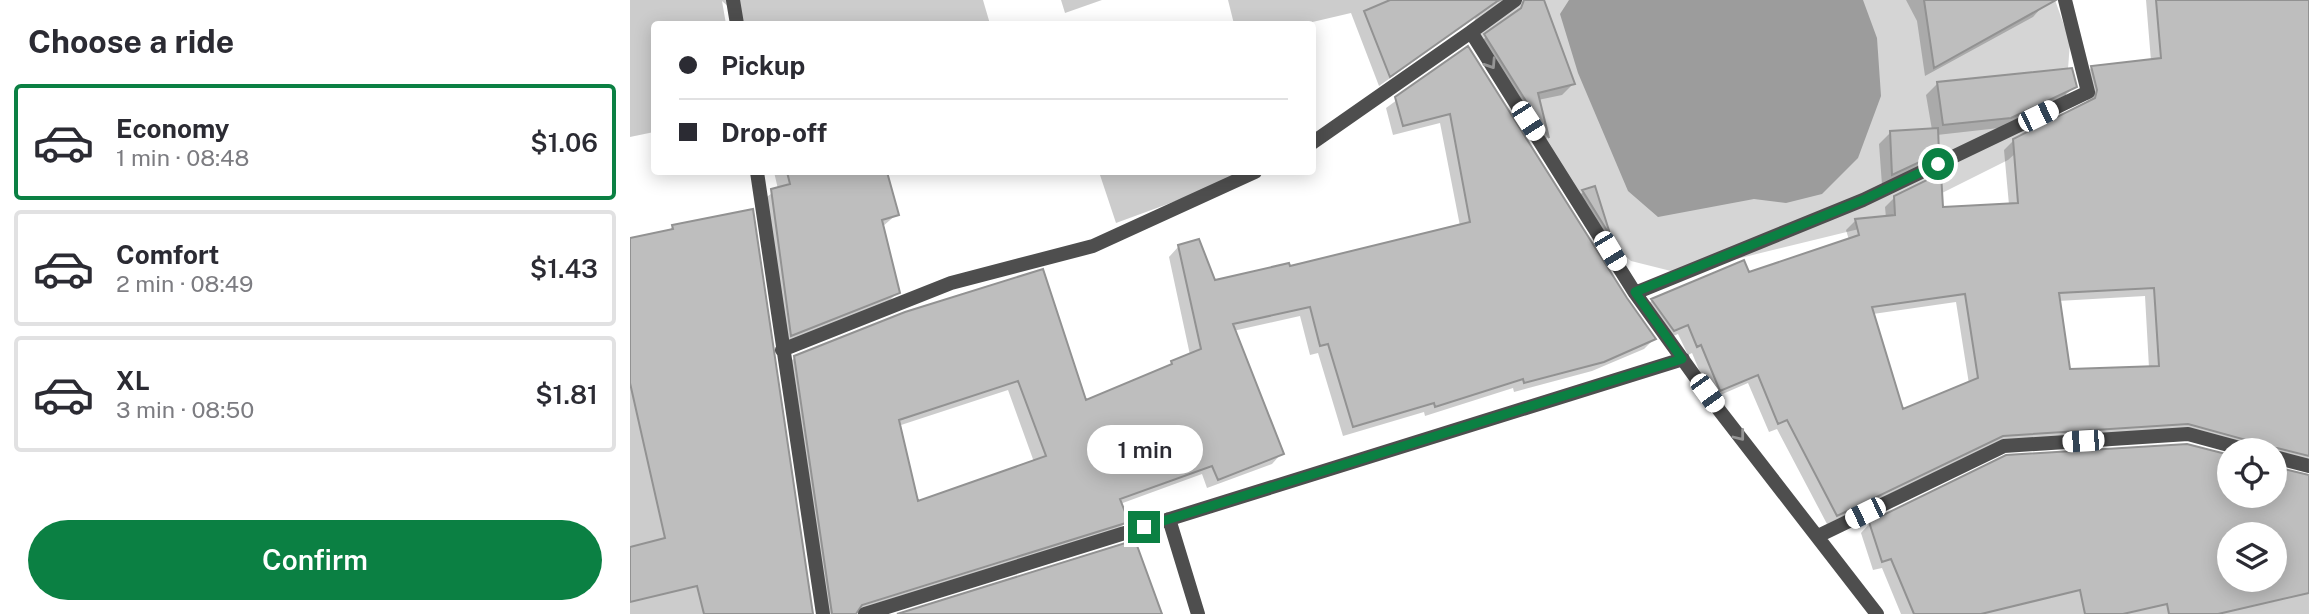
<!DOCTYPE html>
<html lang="en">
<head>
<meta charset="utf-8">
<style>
  body { margin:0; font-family:"Public Sans",sans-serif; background:#f2f2f3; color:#2b2b33; height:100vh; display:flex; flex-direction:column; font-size:26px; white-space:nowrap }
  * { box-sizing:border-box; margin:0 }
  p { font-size:23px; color:#7c7c81 }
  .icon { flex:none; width:38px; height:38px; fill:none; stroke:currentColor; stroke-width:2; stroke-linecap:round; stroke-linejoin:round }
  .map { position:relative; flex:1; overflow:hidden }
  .side { display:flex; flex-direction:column; background:#fff; width:630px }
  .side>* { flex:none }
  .banner { position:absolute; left:21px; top:21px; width:665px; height:154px; border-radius:7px; box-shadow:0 4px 18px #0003; display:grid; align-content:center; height:154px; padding:0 28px; background:#fff }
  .buttons { position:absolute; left:1587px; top:438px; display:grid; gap:14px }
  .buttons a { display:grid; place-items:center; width:70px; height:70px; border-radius:50%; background:#fff; box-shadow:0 4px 18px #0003; font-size:35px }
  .end { position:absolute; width:32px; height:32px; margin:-16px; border:9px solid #0b8043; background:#fff; box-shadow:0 0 0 4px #fff }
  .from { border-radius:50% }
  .bubble { position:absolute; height:49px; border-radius:24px; background:#fff; box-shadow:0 4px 18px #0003; font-size:23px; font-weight:600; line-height:49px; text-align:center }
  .car { position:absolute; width:21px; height:42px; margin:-21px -10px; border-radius:9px; box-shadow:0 0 5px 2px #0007; background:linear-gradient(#fff 24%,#345 0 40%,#fff 0 76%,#345 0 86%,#fff 0) }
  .banner b { display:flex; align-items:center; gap:24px; height:66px; font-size:26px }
  .banner b+b { border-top:2px solid #e1e1e2 }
  .banner i { width:18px; height:18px; background:#2b2b33 }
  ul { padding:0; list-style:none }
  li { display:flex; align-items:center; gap:21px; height:116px; margin:0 14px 10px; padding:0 14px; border:4px solid #e1e1e2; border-radius:7px }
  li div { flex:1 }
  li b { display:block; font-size:26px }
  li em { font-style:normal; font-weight:600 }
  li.current { border-color:#0b8043 }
  li>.icon { width:63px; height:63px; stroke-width:1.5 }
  h2 { padding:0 28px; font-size:32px; line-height:84px }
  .action { display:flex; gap:14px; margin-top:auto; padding:14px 28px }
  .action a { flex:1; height:80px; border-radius:42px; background:#0b8043; color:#fff; font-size:28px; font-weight:600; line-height:80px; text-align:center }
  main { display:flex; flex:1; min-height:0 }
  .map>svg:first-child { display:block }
</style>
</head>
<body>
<main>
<section class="side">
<h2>Choose a ride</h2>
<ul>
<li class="current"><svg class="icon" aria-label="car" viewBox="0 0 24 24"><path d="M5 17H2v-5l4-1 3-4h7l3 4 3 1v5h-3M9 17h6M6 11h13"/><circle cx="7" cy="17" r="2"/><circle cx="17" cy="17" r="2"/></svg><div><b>Economy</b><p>1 min · 08:48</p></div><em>$1.06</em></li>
<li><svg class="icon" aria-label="car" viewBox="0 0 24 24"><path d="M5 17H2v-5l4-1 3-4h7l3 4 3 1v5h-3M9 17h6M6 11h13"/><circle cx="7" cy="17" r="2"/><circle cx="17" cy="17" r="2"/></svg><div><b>Comfort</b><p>2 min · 08:49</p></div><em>$1.43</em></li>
<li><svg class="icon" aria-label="car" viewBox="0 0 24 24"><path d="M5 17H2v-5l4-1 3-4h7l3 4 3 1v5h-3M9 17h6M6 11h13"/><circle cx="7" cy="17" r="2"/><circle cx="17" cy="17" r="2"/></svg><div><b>XL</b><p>3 min · 08:50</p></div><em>$1.81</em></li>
</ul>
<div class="action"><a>Confirm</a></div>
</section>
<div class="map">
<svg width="1679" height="614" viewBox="0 0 1679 614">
  <rect width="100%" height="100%" fill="#fff"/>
  <path fill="#d5d5d5" d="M851 0H1425L1440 42 1435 109 1378 160 1298 200 1229 229 1049 273 1001 261 968 231 841 32Z"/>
  <path fill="#9c9c9c" d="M939 0H1233L1247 38 1251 96 1228 158 1192 194 1156 203 1124 199 1028 217 998 191 948 73 930 14Z"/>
  <path fill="#0003" fill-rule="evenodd" d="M0 0H353L360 24H104L102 10 92 1 96 24H24V132L0 137Z
    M431 0H472L435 13Z
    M598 0H876L867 2 749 86 721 13 674 24H604Z
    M1276 0H1409L1412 7 1403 17 1295 76 1287 21Z
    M1516 0H1679V473L1672 466 1645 459V450H1610L1547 433 1362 445 1197 524 1147 429 1139 432 1118 383 1081 399 1062 353 1058 355 1048 334 1034 340 1013 310 1022 300 1118 275 1219 240 1216 230 1225 221 1256 218 1255 207 1265 197 1311 209 1379 205 1374 150 1384 140 1458 104 1453 77 1462 67 1521 61ZM1515 296 1519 368 1439 371 1428 301ZM1326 302 1339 384 1272 411 1243 314Z
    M892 8 943 84 932 95 908 100 917 138 908 148 844 47Z
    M838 48 995 299 1024 339 1014 349 962 371 884 392 883 388 795 416 794 412 713 436 688 353 680 355 670 316 603 331 652 453 642 464 577 488 572 474 490 504 497 521 487 531 224 614H192L155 367 165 357 276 313 455 403 536 368 560 355 539 257 549 246 584 282 658 268 830 226 810 123 763 135 756 108ZM378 390 404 462 287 503 268 426Z
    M1307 84 1445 86 1434 97 1369 128 1307 135 1308 152 1296 163 1252 185 1249 144 1260 133 1302 130 1296 95Z
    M144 172H255L267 214 252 227 268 292 257 303 151 346 131 201 148 189Z
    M469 172H625L486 223Z
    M964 188 979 236 969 246 942 203 953 192Z
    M43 226 182 614H0V240L38 232Z
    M1645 469 1679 477V614H1271L1252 568 1243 570 1231 533 1240 523 1600 495H1645ZM1600 534H1645V579H1600Z"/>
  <path fill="#bebebe" stroke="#929292" stroke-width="2" fill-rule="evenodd" d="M760 0H869L760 77 734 11Z
    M894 0H914L945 84 908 93 919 138 854 34 891 8Z
    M1294 0H1426L1304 68Z
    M1526 0H1679V456L1647 448 1626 450 1620 441 1558 424 1373 436 1207 516 1157 420 1148 424 1128 375 1090 391 1071 345 1067 347 1058 325 1044 331 1021 299 1114 260 1119 272 1229 235 1225 219 1265 215 1264 196 1311 173 1313 207 1388 203 1383 139 1465 98 1467 90 1461 66 1531 58ZM1524 288 1529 366 1440 369 1429 293ZM1335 294 1348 378 1273 409 1242 307Z
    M838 46 997 298 1026 339 974 362 894 383 893 379 805 407 804 403 723 427 698 344 690 346 680 307 603 324 654 454 588 480 582 466 490 499 499 522 232 605 226 614H202L164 356 275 312 413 269 456 400 542 364 541 361 571 349 548 245 569 239 585 280 659 263 660 266 840 222 820 114 773 126 765 97ZM388 381 416 456 288 501 269 420Z
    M1442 68 1447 87 1381 118 1313 125 1307 82Z
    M1308 128 1309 153 1262 175 1260 131Z
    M157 172H257L269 215 252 220 270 293 161 336 141 189 160 184Z
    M965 186 981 237 952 190Z
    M123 209 183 614H74L67 586 0 602V547L35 538 0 383V238L43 229 42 225Z
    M1557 444 1600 455V495H1645V467L1679 475V593L1588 614H1539L1537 604 1493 614H1455L1450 590 1351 614H1284L1261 559 1252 562 1239 522 1376 455ZM1600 534H1645V579H1600Z
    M505 540 532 614H267Z"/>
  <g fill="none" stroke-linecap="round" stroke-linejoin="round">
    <path stroke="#4e4e4e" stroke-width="14" d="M103 0 107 24
      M885 0 841 32 1005 293 1089 410 1247 614
      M682 143 841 32
      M127 172 193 614
      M1005 293 1233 200 1458 92 1435 0
      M152 350 321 283 463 246 625 172
      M1645 457 1679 466
      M539 519 568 614
      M1188 536 1374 446 1558 434 1617 450
      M235 614 1053 359"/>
  </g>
  <defs><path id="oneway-chevron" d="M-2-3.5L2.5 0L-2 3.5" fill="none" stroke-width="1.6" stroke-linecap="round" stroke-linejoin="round" transform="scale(1.75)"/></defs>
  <g stroke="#959595">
    <use href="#oneway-chevron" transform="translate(861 64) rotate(57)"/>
    <use href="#oneway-chevron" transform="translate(1110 436) rotate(52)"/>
  </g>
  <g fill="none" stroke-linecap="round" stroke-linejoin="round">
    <path stroke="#0b8043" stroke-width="9" d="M514 527 1052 359 1005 292 1233 200 1308 164"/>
  </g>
</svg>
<div class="buttons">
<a><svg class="icon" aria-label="locate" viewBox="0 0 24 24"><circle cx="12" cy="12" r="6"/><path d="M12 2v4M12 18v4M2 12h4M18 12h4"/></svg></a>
<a><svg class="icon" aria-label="layers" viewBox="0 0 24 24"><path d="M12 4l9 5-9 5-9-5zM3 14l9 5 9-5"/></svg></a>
</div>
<i class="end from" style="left:1308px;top:164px"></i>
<i class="end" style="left:514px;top:527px"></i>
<div class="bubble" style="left:457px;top:425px;width:116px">1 min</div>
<i class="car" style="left:1408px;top:116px;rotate:64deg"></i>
<i class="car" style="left:898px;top:121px;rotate:147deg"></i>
<i class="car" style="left:980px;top:251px;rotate:149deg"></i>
<i class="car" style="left:1077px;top:393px;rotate:144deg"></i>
<i class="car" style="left:1453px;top:441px;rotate:266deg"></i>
<i class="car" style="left:1235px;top:513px;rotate:244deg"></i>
<div class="banner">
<b><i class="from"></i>Pickup</b>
<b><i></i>Drop-off</b>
</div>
</div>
</main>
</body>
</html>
